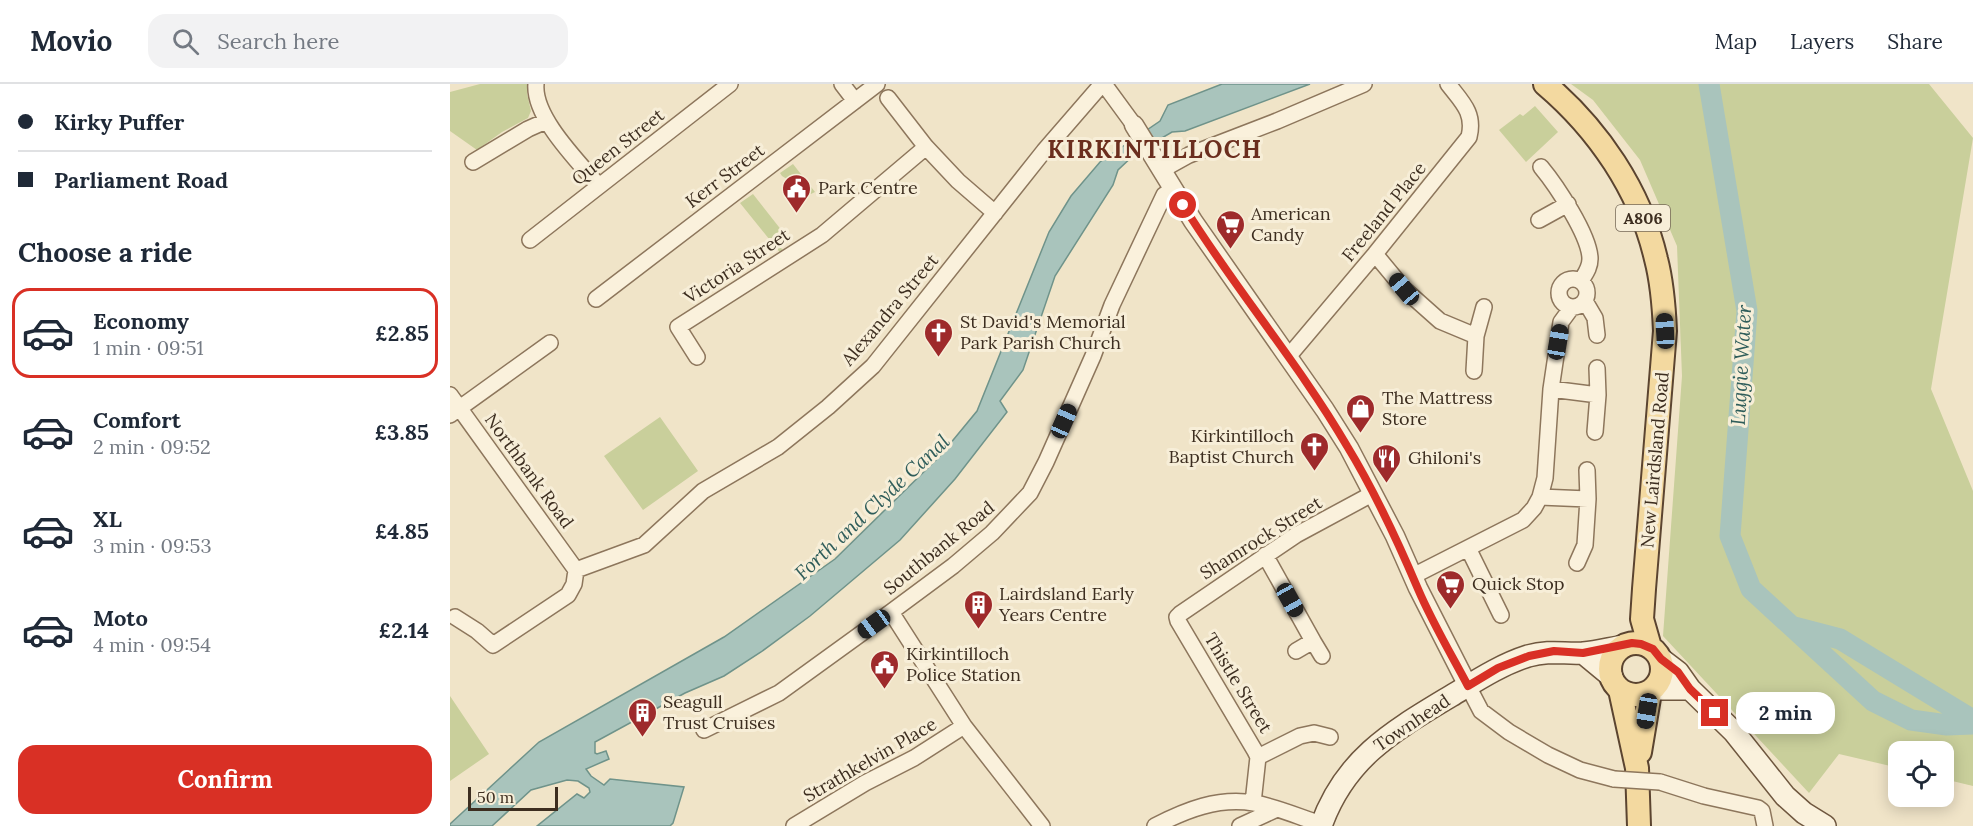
<!DOCTYPE html>
<html lang="en">
<head>
<meta charset="utf-8">
<style>
  body { margin:0; font-family:Lora,serif; background:#f2f2f3; color:#1f2937; height:100vh; display:flex; flex-direction:column; font-size:22px; white-space:nowrap }
  * { box-sizing:border-box; margin:0 }
  p { font-size:20px; color:#747a83 }
  .icon { flex:none; width:33px; height:33px; fill:none; stroke:currentColor; stroke-width:2; stroke-linecap:round; stroke-linejoin:round }
  .map { position:relative; flex:1; overflow:hidden }
  .details { display:flex; flex-direction:column; background:#fff; width:450px }
  .details>* { flex:none }
  .top-card { display:grid; align-content:center; height:132px; padding:0 18px; background:#fff }
  .buttons { position:absolute; left:1438px; top:657px; display:grid; gap:12px }
  .buttons a { display:grid; place-items:center; width:66px; height:66px; border-radius:12px; background:#fff; box-shadow:0 3px 15px #0003; font-size:30px }
  .scale { position:absolute; left:18px; bottom:15px; width:90px; box-sizing:border-box; padding-left:6px; border:3px solid #3d2e20; border-top:0; font-size:16px; line-height:21px; white-space:nowrap; color:#3d2e20; -webkit-text-stroke:4px #f7eed8; paint-order:stroke }
  .end { position:absolute; width:27px; height:27px; margin:-14px; border:8px solid #d93025; background:#fff; box-shadow:0 0 0 3px #fff }
  .from { border-radius:50% }
  .bubble { position:absolute; height:42px; border-radius:18px; background:#fff; box-shadow:0 3px 15px #0003; font-size:20px; font-weight:700; line-height:42px; text-align:center }
  .car { position:absolute; width:18px; height:36px; margin:-18px -9px; border-radius:8px; box-shadow:0 0 4px 2px #0007; background:linear-gradient(#222 24%,#8ab4d8 0 40%,#222 0 76%,#8ab4d8 0 86%,#222 0) }
  .top-card b { display:flex; align-items:center; gap:21px; height:57px; font-size:22px }
  .top-card b+b { border-top:2px solid #e0e1e3 }
  .top-card i { width:15px; height:15px; background:#1f2937 }
  ul { padding:0; list-style:none }
  li { display:flex; align-items:center; gap:18px; height:90px; margin:0 12px 9px; padding:0 6px; border:3px solid transparent; border-radius:18px }
  li div { flex:1 }
  li b { display:block; font-size:22px }
  li em { font-style:normal; font-weight:700 }
  li.active { border-color:#d93025 }
  li>.icon { width:54px; height:54px; stroke-width:1.5 }
  h2 { padding:0 18px; font-size:27px; line-height:72px }
  .cta { display:flex; gap:12px; margin-top:auto; padding:12px 18px }
  .cta a { flex:1; height:69px; border-radius:18px; background:#d93025; color:#fff; font-size:24px; font-weight:700; line-height:69px; text-align:center }
  header { display:flex; align-items:center; gap:36px; box-sizing:border-box; height:84px; padding:0 30px; background:#fff; border-bottom:2px solid #e0e1e3 }
  header strong { font-size:28px }
  nav { display:flex; gap:33px; margin-inline-start:auto; font-size:21px }
  .search { width:420px; height:54px; background:#f2f2f3; display:flex; align-items:center; gap:15px; box-sizing:border-box; padding:0 21px; border-radius:18px; color:#747a83; font-size:22px }
  main { display:flex; flex:1; min-height:0 }
  .map>svg:first-child { display:block }
</style>
</head>
<body>
<header>
<strong>Movio</strong>
<div class="search"><svg class="icon" aria-label="search" viewBox="0 0 24 24"><circle cx="10" cy="10" r="6"/><path d="M15 15l6 6"/></svg>Search here</div>
<nav><a>Map</a><a>Layers</a><a>Share</a></nav>
</header>
<main>
<section class="details">
<div class="top-card">
<b><i class="from"></i>Kirky Puffer</b>
<b><i></i>Parliament Road</b>
</div>
<h2>Choose a ride</h2>
<ul>
<li class="active"><svg class="icon" aria-label="car" viewBox="0 0 24 24"><path d="M5 17H2v-5l4-1 3-4h7l3 4 3 1v5h-3M9 17h6M6 11h13"/><circle cx="7" cy="17" r="2"/><circle cx="17" cy="17" r="2"/></svg><div><b>Economy</b><p>1 min · 09:51</p></div><em>£2.85</em></li>
<li><svg class="icon" aria-label="car" viewBox="0 0 24 24"><path d="M5 17H2v-5l4-1 3-4h7l3 4 3 1v5h-3M9 17h6M6 11h13"/><circle cx="7" cy="17" r="2"/><circle cx="17" cy="17" r="2"/></svg><div><b>Comfort</b><p>2 min · 09:52</p></div><em>£3.85</em></li>
<li><svg class="icon" aria-label="car" viewBox="0 0 24 24"><path d="M5 17H2v-5l4-1 3-4h7l3 4 3 1v5h-3M9 17h6M6 11h13"/><circle cx="7" cy="17" r="2"/><circle cx="17" cy="17" r="2"/></svg><div><b>XL</b><p>3 min · 09:53</p></div><em>£4.85</em></li>
<li><svg class="icon" aria-label="car" viewBox="0 0 24 24"><path d="M5 17H2v-5l4-1 3-4h7l3 4 3 1v5h-3M9 17h6M6 11h13"/><circle cx="7" cy="17" r="2"/><circle cx="17" cy="17" r="2"/></svg><div><b>Moto</b><p>4 min · 09:54</p></div><em>£2.14</em></li>
</ul>
<div class="cta"><a>Confirm</a></div>
</section>
<div class="map">
<svg width="1523" height="742" viewBox="0 0 1523 742">
  <rect width="100%" height="100%" fill="#f0e4c8"/>
  <path fill="#c9cf9b" d="M30 0H79L77 10 81 27 78 34 52 48 27 66 0 47V8Z
    M1121 0H1479L1523 54 1481 305 1523 407V702L1494 695V668H1449V684L1389 670 1359 709 1213 552 1232 292 1227 162 1190 76 1143 16Z
    M1085 22 1108 48 1076 78 1049 46 1070 30 1073 32Z
    M343 80 365 108 361 110 332 92 330 89Z
    M303 110 336 152 333 155 335 158 330 163 335 168 332 171 290 119Z
    M210 333 248 387 193 426 154 372Z
    M0 612 39 670 0 697Z"/>
  <path fill="#a9c4bc" stroke="#6f938a" stroke-width="1.5" d="M772 0H860L735 47 722 48 686 69 668 86 663 101 605 192 573 286 550 317 557 328 505 395 450 456 360 532 311 568 274 592 235 609 145 658V669L147 670 156 667 159 675 136 685 141 692 154 701 160 695 234 703 223 739 220 742H87L127 710 134 714 140 708 139 704 128 697 117 696 81 706 42 742H0V740L89 658 274 553 385 475 490 372 527 327 599 148 621 112 650 78 710 37 718 21Z"/>
  <g fill="none" stroke-linecap="round" stroke-linejoin="round">
    <path stroke="#a9c4bc" stroke-width="21" d="M1259 0 1297 227 1280 452 1301 505 1423 617 1461 636 1497 641 1523 640
      M1344 543 1390 555 1523 636"/>
    <defs>
      <path id="minor" d="M86 0C83 33 128 77 149 102
        M392 0 405 17
        M654 0 684 41
        M438 14 476 63 508 97 545 129
        M23 78 78 45 96 37
        M1091 83C1106 101 1140 152 1140 175 1140 184 1135 190 1131 197
        M712 86 739 71 827 37 914 0
        M1089 136 1118 120
        M80 156 280 0
        M925 170 954 205 990 237 1026 252
        M1109 209a14 14 0 1 1 28 0a14 14 0 1 1-28 0Z
        M146 215 427 0
        M1135 217 1145 234 1147 251
        M247 273 228 243 372 151 476 63
        M838 273 925 170 1019 53C1025 29 1012 18 998 0
        M1024 287 1026 252 1034 223
        M1101 305 1148 311
        M0 311 126 486
        M0 331 100 259
        M1145 348 1148 311 1147 284
        M1090 413 1138 415
        M1018 464 1051 531
        M815 471 863 557 846 567
        M1127 479 1135 461 1138 415 1137 386
        M126 486 194 461 253 407 328 363 378 323 423 282 594 67 652 0
        M963 492 1073 436 1084 424 1090 413 1095 394 1101 305 1108 258 1111 238 1122 223
        M441 528 514 642 592 742
        M5 533 27 547 43 561 118 511 124 500 126 486
        M863 557 872 572
        M1018 602 1031 627 1059 648 1098 671 1130 686 1164 695
        M254 646 329 609 441 528 503 482 542 449 580 409 596 378 643 272 662 221 714 111 723 105
        M808 673 850 652 864 649 880 653
        M1210 698 1254 712 1308 724 1312 727 1315 742
        M803 719 808 673 805 667 728 537 727 533 730 530 846 451 922 410
        M344 742 415 699 464 674 514 642
        M705 742C736 726 768 713 804 719 827 723 849 733 871 740
        M790 742 827 725"/>
      <path id="tertiary" d="M684 41 743 137 875 326 899 364 945 452 968 504 1018 602"/>
      <path id="secondary" d="M1133 569 1162 593
        M1211 575 1228 588 1240 605 1284 648 1335 712 1354 729 1375 742
        M1204 605H1240
        M871 742C895 674 943 647 1001 612 1026 597 1050 581 1078 572 1100 566 1113 570 1133 569 1147 568 1161 564 1174 562"/>
      <path id="primary" d="M1095 0C1148 45 1190 106 1206 175 1212 198 1214 223 1215 247L1194 505 1192 535 1200 563
        M1160 585a26 26 0 1 1 52 0a26 26 0 1 1-52 0Z
        M1170 606 1187 684 1189 742
        M1190 668 1200 608"/>
    </defs>
    <use href="#minor" stroke="#8d765c" stroke-width="18"/>
    <use href="#tertiary" stroke="#8d765c" stroke-width="21"/>
    <use href="#secondary" stroke="#6f573f" stroke-width="24"/>
    <use href="#primary" stroke="#5b4430" stroke-width="26"/>
    <use href="#minor" stroke="#faf1dc" stroke-width="15"/>
    <use href="#tertiary" stroke="#faf1dc" stroke-width="18"/>
    <use href="#secondary" stroke="#faf1dc" stroke-width="21"/>
    <use href="#primary" stroke="#f3d9a0" stroke-width="22"/>
    <defs>
      <path id="minor-bridge" d="M1164 695 1210 698"/>
    </defs>
    <use href="#minor-bridge" stroke="#8d765c" stroke-width="18" stroke-linecap="butt"/>
    <use href="#minor-bridge" stroke="#faf1dc" stroke-width="15"/>
  </g>
  <g fill="none" stroke-linecap="round" stroke-linejoin="round">
    <path stroke="#d93025" stroke-width="8" d="M733 121C784 204 848 278 897 362 924 406 948 458 968 505 982 538 1001 570 1018 602L1048 584 1079 572 1104 567 1133 569 1182 559 1191 560 1203 565 1211 575 1228 588 1240 605 1265 629"/>
  </g>
  <defs>
    <symbol id="civic-pin" viewBox="-11 -11 22 30"><path d="M0 17L-7.5 6A9.5 9.5 0 1 1 7.5 6Z" fill="#9e2a2b" stroke="#f7eed8"/><path d="M-.6-6.5H3V-4.5H.6V-3L4-1V1h2V6H-6V1h2V-1L-.6-3ZM-1.2 2.5V6h2.4V2.5Z" fill="#fff"/></symbol>
    <symbol id="supermarket-pin" viewBox="-11 -11 22 30"><path d="M0 17L-7.5 6A9.5 9.5 0 1 1 7.5 6Z" fill="#9e2a2b" stroke="#f7eed8"/><path d="M-6-5.5h2.5l.6 2H6L4.5 2H-2.5L-4.4-4H-6ZM-1.5 3.2a1.3 1.3 0 1 0 .1 0ZM3 3.2a1.3 1.3 0 1 0 .1 0Z" fill="#fff"/></symbol>
    <symbol id="church-pin" viewBox="-11 -11 22 30"><path d="M0 17L-7.5 6A9.5 9.5 0 1 1 7.5 6Z" fill="#9e2a2b" stroke="#f7eed8"/><path d="M-1.2-6h2.4v3.5h3.3v2.4h-3.3V6h-2.4V-.1h-3.3v-2.4h3.3Z" fill="#fff"/></symbol>
    <symbol id="shop-pin" viewBox="-11 -11 22 30"><path d="M0 17L-7.5 6A9.5 9.5 0 1 1 7.5 6Z" fill="#9e2a2b" stroke="#f7eed8"/><path d="M-5-2.5h2.3a2.7 3.5 0 0 1 5.4 0H5L5.5 6h-11ZM-1.5-2.5h3a1.5 2.3 0 0 0-3 0Z" fill="#fff"/></symbol>
    <symbol id="restaurant-pin" viewBox="-11 -11 22 30"><path d="M0 17L-7.5 6A9.5 9.5 0 1 1 7.5 6Z" fill="#9e2a2b" stroke="#f7eed8"/><path d="M-5-6h1v4h1v-4h1v4h1v-4h1v5L-1.5 .5V6h-2V.5L-5-1ZM5-6V6H3V1.5H1.5Q1.5-4 5-6Z" fill="#fff"/></symbol>
    <symbol id="building-pin" viewBox="-11 -11 22 30"><path d="M0 17L-7.5 6A9.5 9.5 0 1 1 7.5 6Z" fill="#9e2a2b" stroke="#f7eed8"/><path d="M-4-6H4V6H1V3H-1V6H-4ZM-2.5-4.3h1.7v1.8h-1.7ZM.8-4.3h1.7v1.8H.8ZM-2.5-1h1.7V.8h-1.7ZM.8-1h1.7V.8H.8Z" fill="#fff"/></symbol>
  </defs>
  <g fill-rule="evenodd">
    <use href="#civic-pin" x="330" y="88" width="33" height="45"/>
    <use href="#supermarket-pin" x="764" y="124" width="33" height="45"/>
    <use href="#church-pin" x="472" y="232" width="33" height="45"/>
    <use href="#shop-pin" x="894" y="308" width="33" height="45"/>
    <use href="#church-pin" x="848" y="346" width="33" height="45"/>
    <use href="#restaurant-pin" x="920" y="358" width="33" height="45"/>
    <use href="#supermarket-pin" x="984" y="484" width="33" height="45"/>
    <use href="#building-pin" x="512" y="504" width="33" height="45"/>
    <use href="#civic-pin" x="418" y="564" width="33" height="45"/>
    <use href="#building-pin" x="176" y="612" width="33" height="45"/>
  </g>
  <g text-anchor="middle" stroke-width="6" stroke-linejoin="round" paint-order="stroke">
    <rect fill="#f7eed8" stroke="#756857" stroke-width="1.5" x="1166" y="121" width="54" height="26" rx="4.5"/>
    <g font-size="16" font-weight="bold" fill="#3d2e20">
      <text x="1193" y="140">A806</text>
    </g>
    <g font-size="18" fill="#3d2e20" stroke="#f7eed8">
      <text transform="translate(168 63) rotate(-38)" y="6">Queen Street</text>
      <text transform="translate(275 92) rotate(-37)" y="6">Kerr Street</text>
      <text transform="translate(934 128) rotate(-51)" y="6">Freeland Place</text>
      <text transform="translate(287 182) rotate(-33)" y="6">Victoria Street</text>
      <text transform="translate(440 226) rotate(-50)" y="6">Alexandra Street</text>
      <text transform="translate(1205 376) rotate(-85)" y="6">New Lairdsland Road</text>
      <text transform="translate(79 387) rotate(54)" y="6">Northbank Road</text>
      <text transform="translate(811 454) rotate(-32)" y="6">Shamrock Street</text>
      <text transform="translate(489 464) rotate(-39)" y="6">Southbank Road</text>
      <text transform="translate(788 599) rotate(59)" y="6">Thistle Street</text>
      <text transform="translate(962 639) rotate(-34)" y="6">Townhead</text>
      <text transform="translate(420 676) rotate(-30)" y="6">Strathkelvin Place</text>
    </g>
    <g font-size="18" fill="#3d2e20" stroke="#f7eed8" text-anchor="start">
      <text x="368" y="110">Park Centre</text>
      <text x="801" y="136">American<tspan x="801" dy="21">Candy</tspan></text>
      <text x="510" y="244">St David's Memorial<tspan x="510" dy="21">Park Parish Church</tspan></text>
      <text x="932" y="320">The Mattress<tspan x="932" dy="21">Store</tspan></text>
      <text x="844" y="358" text-anchor="end">Kirkintilloch<tspan x="844" dy="21">Baptist Church</tspan></text>
      <text x="958" y="380">Ghiloni's</text>
      <text x="1022" y="506">Quick Stop</text>
      <text x="549" y="516">Lairdsland Early<tspan x="549" dy="21">Years Centre</tspan></text>
      <text x="456" y="576">Kirkintilloch<tspan x="456" dy="21">Police Station</tspan></text>
      <text x="213" y="624">Seagull<tspan x="213" dy="21">Trust Cruises</tspan></text>
    </g>
    <g font-size="20" font-style="italic" fill="#2f5d5a" stroke="#f7eed8">
      <text transform="translate(1291 281) rotate(-87)" y="7">Luggie Water</text>
      <text transform="translate(422 423) rotate(-43)" y="7">Forth and Clyde Canal</text>
    </g>
    <g font-size="24" font-weight="bold" letter-spacing="1.5" fill="#6b2e1e" stroke="#f7eed8">
      <text x="705" y="74">KIRKINTILLOCH</text>
    </g>
  </g>
</svg>
<div class="buttons">
<a><svg class="icon" aria-label="locate" viewBox="0 0 24 24"><circle cx="12" cy="12" r="6"/><path d="M12 2v4M12 18v4M2 12h4M18 12h4"/></svg></a>
</div>
<div class="scale">50 m</div>
<i class="end from" style="left:733px;top:121px"></i>
<i class="end" style="left:1265px;top:629px"></i>
<div class="bubble" style="left:1286px;top:608px;width:99px">2 min</div>
<i class="car" style="left:954px;top:205px;rotate:320deg"></i>
<i class="car" style="left:1215px;top:247px;rotate:357deg"></i>
<i class="car" style="left:1108px;top:258px;rotate:10deg"></i>
<i class="car" style="left:614px;top:337px;rotate:24deg"></i>
<i class="car" style="left:840px;top:516px;rotate:151deg"></i>
<i class="car" style="left:424px;top:540px;rotate:234deg"></i>
<i class="car" style="left:1197px;top:627px;rotate:189deg"></i>
</div>
</main>
</body>
</html>
